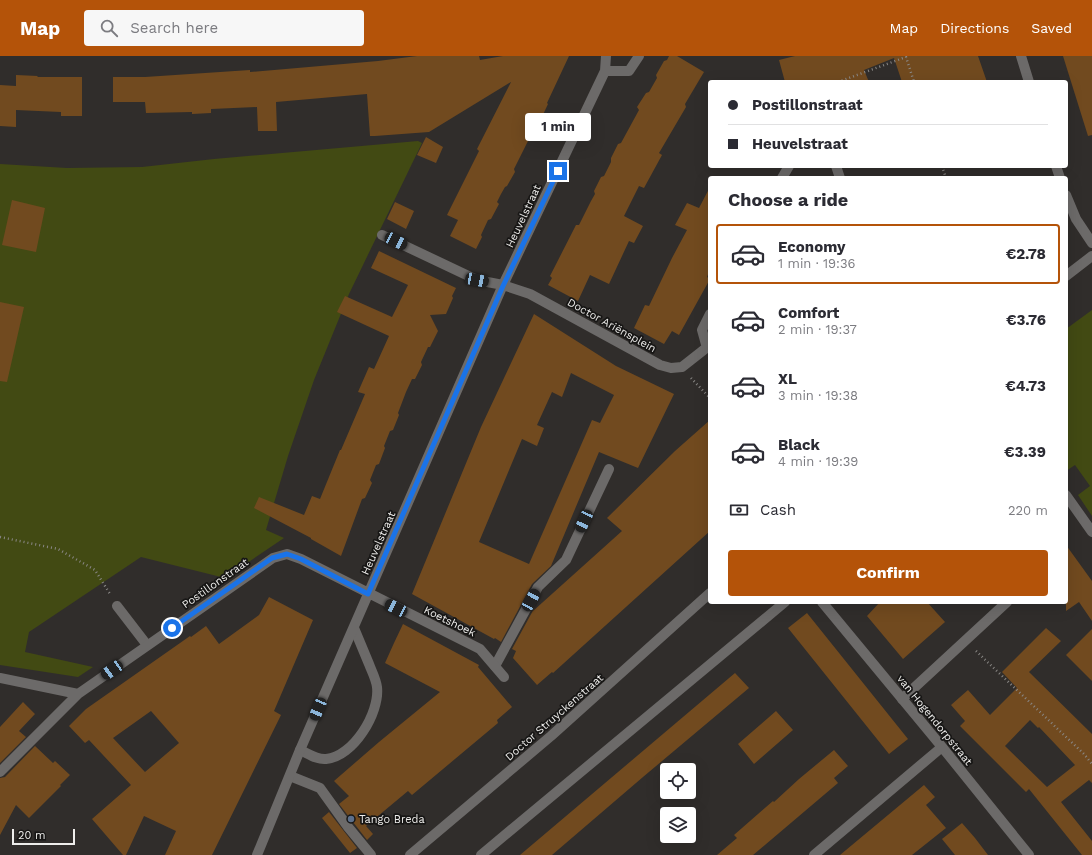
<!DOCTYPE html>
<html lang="en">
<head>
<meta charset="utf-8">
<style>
  body { margin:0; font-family:"Work Sans",sans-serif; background:#f7f7f7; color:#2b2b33; height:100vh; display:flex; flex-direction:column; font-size:15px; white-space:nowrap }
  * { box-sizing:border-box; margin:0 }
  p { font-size:13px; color:#7c7c81 }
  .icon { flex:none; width:22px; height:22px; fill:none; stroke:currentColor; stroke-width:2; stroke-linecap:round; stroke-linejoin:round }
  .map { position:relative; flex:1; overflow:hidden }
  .side { position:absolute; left:708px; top:120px; width:360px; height:428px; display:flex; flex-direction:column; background:#fff; border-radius:4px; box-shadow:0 4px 16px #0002 }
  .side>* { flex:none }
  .top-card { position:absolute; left:708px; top:24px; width:360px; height:88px; border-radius:4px; box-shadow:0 4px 16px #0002; display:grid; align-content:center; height:88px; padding:0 20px; background:#fff }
  .buttons { position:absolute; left:660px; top:707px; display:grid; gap:8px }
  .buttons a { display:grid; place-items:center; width:36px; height:36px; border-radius:4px; background:#fff; box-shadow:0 4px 16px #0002; font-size:20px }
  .scale { position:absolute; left:12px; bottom:10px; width:63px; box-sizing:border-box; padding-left:4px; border:2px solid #eeedeb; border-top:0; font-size:11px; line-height:14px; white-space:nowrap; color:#eeedeb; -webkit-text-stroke:3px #171615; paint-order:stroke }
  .end { position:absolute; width:18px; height:18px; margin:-9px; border:5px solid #1a73e8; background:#fff; box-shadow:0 0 0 2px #fff }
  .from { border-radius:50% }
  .bubble { position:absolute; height:28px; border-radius:4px; background:#fff; box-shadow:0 4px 16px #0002; font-size:13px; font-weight:700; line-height:28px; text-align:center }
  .car { position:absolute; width:12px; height:24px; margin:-12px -6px; border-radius:5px; box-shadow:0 0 3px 1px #0007; background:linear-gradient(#222 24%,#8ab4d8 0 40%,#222 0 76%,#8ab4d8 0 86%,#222 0) }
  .top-card b { display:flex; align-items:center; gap:14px; height:38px; font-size:15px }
  .top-card b+b { border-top:1px solid #e1e1e2 }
  .top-card i { width:10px; height:10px; background:#2b2b33 }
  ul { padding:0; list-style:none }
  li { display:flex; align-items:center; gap:12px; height:60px; margin:0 8px 6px; padding:0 12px; border:2px solid transparent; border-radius:4px }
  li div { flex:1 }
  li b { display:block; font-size:15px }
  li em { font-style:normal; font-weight:700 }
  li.on { border-color:#b45309 }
  li>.icon { width:36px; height:36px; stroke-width:1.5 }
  h2 { padding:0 20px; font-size:18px; line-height:48px }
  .pay { display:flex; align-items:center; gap:10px; height:44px; padding:0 20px; font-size:15px }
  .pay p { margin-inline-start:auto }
  .primary-button { display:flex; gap:8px; margin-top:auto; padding:8px 20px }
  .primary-button a { flex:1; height:46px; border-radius:4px; background:#b45309; color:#fff; font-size:16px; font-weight:700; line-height:46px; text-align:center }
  header { display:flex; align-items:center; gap:24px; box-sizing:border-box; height:56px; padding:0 20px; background:#b45309; color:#fff }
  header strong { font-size:19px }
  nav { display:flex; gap:22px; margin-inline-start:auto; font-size:14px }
  .search { width:280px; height:36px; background:#f7f7f7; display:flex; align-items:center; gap:10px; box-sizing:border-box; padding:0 14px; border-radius:4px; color:#7c7c81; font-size:15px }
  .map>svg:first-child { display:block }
</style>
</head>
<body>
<header>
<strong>Map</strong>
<div class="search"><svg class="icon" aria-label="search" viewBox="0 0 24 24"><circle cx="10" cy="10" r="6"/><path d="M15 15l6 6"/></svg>Search here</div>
<nav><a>Map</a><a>Directions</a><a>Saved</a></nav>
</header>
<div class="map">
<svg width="1092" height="799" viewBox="0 0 1092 799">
  <rect width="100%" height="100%" fill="#302d2b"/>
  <path fill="#424a13" d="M418 85 422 87 349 238 314 324 288 400 266 474 284 482 225 522 141 501 29 576 25 596 93 611 78 621 0 609V108L67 112 142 111 214 103Z
    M1092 254V460L1078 439 1090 430 1075 409 1066 415V273Z"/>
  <path fill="#714a1f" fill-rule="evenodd" d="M417 0H479L480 4 503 0H569L547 47 548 48 533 80 530 81 514 113 515 116 507 130 505 131 501 138 497 146 499 148 491 163 488 164 481 179 482 181 476 193 450 180 458 164 447 159 479 95 477 93 511 26 429 76 375 80H370L367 38 276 46 277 75H258L257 51 211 53V57L192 58V56L146 57 145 46H113V21H145L250 14V16L378 5Z
    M669 0H677L704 16 685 48 686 51 659 97 662 99 644 132 639 130 624 160 643 170 634 187 629 185 609 228 590 219 578 245 548 229 552 222 550 220 576 169H579L591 145 595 138 594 135 601 121 604 120 611 106V102L618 88 621 87 639 54 637 51 646 37 649 36 657 22 656 19 664 5 667 4Z
    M795 0H978L987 26H902L894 2 864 14 869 26H785L779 4Z
    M1063 0H1092V79L1088 80Z
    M16 19 38 20 37 21H82V60H61V56L16 54V71L0 70V29L16 30Z
    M426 81 443 91 436 107 417 99Z
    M710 131V213L707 221 710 223 679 279 672 275 664 288 634 272 645 249 649 250 672 202 687 174 675 169 687 147 699 152Z
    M12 144 45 152 36 196 2 189Z
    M395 146 414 155 406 173 387 163Z
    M379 195 456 232 452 240 453 242 446 258 430 259 438 275 430 291H428L421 306 422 309 415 323H412L406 336 398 357 399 359 393 374 390 375 384 390 385 392 379 408 376 409 370 424 372 427 365 442 362 443 341 500 311 483V482L254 452 259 441 304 459 312 440 320 443 340 394H341L365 338 358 336 369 311 374 313 389 280 337 256 345 240 392 261 408 229 371 212Z
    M0 246 24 251 7 326 0 325Z
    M534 258 616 310 674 338 638 412 599 396 551 510 532 528 501 586 495 582 494 583 412 538 481 371ZM571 317 614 339 600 367 592 364 529 508 479 486 522 383 537 390 544 372 537 369 552 336 562 341Z
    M710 364V475L553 617 552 616 537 629 513 602 516 595 512 593 536 549 533 555 622 475 607 462 675 395Z
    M1066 489 1092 525V565L1079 546 1066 555Z
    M269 541 313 564 274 655 281 659 212 799H165L176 775 144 760 126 799H123L92 763 131 729 89 684 85 687 69 670 86 653 190 580 191 581 206 570 219 588 259 559ZM151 655 179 687 145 716 113 682Z
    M880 546H927L945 566 903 603 867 560Z
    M807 557 908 683 889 698 788 572Z
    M403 568 479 609 478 611 512 651 497 664 498 667 412 739 408 735 366 770 373 778 367 784 339 748 349 740 334 725 379 686 440 636 385 607 394 587Z
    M1046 572 1061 585 1029 616 1092 678V727L1089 724 1061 746 1092 785V799H1082L1029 733 1026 736 960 670 965 665 951 649 968 634 990 659 1017 632 1002 616ZM1030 664 1038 672 1039 671 1075 709 1047 731 1005 690Z
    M1092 573V625L1066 599Z
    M735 617 749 632 643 721 552 799H520Z
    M23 646 35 658 19 675 26 681 0 707V671Z
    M776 655 793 674 754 708 738 688Z
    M35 690 53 707 55 705 70 719 60 729 61 730 29 762 16 749 0 779V722L5 721Z
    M834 694 848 710 834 722 838 727 753 799H717L737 782 734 779 773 745 774 746 799 723Z
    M924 729 935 741 926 749 946 772 912 799H840Z
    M329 756 357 792 350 797 322 762Z
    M962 767 975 782 988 799H955L942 783Z"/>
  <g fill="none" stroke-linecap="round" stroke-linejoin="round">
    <path stroke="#8a8886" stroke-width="2.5" stroke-dasharray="1 3" stroke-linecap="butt" d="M838 26 906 1 914 26
      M942 110 946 122
      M691 322 710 342
      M0 481 58 493 95 514 110 538
      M976 595 1084 698 1092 708"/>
    <path stroke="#6c6a69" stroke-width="10" d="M382 179 477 224 503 229
      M117 550 147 589
      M495 610 538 531 566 504 609 413
      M902 643 1007 546
      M300 694C309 698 317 704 326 703 353 701 380 657 377 631 376 623 372 616 369 608 364 596 359 584 354 572
      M290 720 320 732 348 771 371 799"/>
    <path stroke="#6c6a69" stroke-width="10" d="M605 15H629L639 0
      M836 110 840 122
      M782 122 789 110
      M503 229 530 238 660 309 671 312 682 311 710 289
      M707 292 702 274 710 258
      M1066 439 1092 476
      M822 546 942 691 1029 799
      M0 622 78 638
      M0 716 78 638 273 502 287 498 301 503 480 593 504 621
      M257 799 300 694 503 229 605 15 606 0
      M481 799 785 546
      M814 799 942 691"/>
    <path stroke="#6c6a69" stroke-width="10" d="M1021 0 1029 26
      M1056 110 1060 122
      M1066 139 1076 163 1092 187
      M1066 220 1092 200
      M410 799 551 680 710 537"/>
  </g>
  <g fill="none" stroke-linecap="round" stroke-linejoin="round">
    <path stroke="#1a73e8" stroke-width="5" d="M172 572 272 502 287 498 301 503 368 538 503 230 558 115"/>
  </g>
  <circle fill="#5c6f8a" stroke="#171615" stroke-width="1.5" cx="351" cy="763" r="4"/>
  <g text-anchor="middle" stroke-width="3.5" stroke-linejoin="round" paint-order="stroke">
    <g font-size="11" fill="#eeedeb" stroke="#171615">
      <text transform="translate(523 160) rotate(-65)" y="4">Heuvelstraat</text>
      <text transform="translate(612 269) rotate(29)" y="4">Doctor Ariënsplein</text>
      <text transform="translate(378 487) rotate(-66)" y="4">Heuvelstraat</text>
      <text transform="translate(215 527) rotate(-35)" y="4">Postillonstraat</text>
      <text transform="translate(450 565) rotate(26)" y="4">Koetshoek</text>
      <text transform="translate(554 661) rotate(-41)" y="4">Doctor Struyckenstraat</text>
      <text transform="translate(935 664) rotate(51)" y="4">van Hogendorpstraat</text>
    </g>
    <g font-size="11" fill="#eeedeb" stroke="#171615" text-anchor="start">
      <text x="359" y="767">Tango Breda</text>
    </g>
  </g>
</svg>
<div class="buttons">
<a><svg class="icon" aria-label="locate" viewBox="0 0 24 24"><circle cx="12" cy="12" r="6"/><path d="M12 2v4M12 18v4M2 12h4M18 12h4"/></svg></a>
<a><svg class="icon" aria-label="layers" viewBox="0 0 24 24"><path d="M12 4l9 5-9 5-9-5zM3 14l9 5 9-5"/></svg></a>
</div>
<div class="scale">20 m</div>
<i class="end from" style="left:172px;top:572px"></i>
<i class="end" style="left:558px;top:115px"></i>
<div class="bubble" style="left:525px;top:57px;width:66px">1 min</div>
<i class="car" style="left:396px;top:185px;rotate:116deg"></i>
<i class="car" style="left:477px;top:224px;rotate:101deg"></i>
<i class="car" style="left:584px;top:465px;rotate:205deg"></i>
<i class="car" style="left:531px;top:544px;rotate:29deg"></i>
<i class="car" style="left:396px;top:552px;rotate:297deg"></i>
<i class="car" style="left:112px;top:614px;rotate:235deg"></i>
<i class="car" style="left:318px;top:653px;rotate:203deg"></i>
<div class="top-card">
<b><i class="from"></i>Postillonstraat</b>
<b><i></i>Heuvelstraat</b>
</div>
<section class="side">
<h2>Choose a ride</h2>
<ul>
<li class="on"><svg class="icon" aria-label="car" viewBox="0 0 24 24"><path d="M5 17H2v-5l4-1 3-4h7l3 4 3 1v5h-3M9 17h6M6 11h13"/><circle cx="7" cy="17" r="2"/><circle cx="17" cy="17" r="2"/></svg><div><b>Economy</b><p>1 min · 19:36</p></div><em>€2.78</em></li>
<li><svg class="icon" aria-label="car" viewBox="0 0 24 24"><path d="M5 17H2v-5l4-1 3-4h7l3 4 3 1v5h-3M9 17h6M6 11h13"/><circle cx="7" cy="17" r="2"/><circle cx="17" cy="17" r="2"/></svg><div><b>Comfort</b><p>2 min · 19:37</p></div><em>€3.76</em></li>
<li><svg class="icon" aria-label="car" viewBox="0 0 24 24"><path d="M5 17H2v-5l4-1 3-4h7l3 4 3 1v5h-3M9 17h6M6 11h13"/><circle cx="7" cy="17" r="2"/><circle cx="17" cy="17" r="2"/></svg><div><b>XL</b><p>3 min · 19:38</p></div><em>€4.73</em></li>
<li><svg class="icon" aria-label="car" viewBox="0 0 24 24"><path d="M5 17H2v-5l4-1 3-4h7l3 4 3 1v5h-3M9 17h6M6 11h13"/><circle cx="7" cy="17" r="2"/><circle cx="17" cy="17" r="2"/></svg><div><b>Black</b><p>4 min · 19:39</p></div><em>€3.39</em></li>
</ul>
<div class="pay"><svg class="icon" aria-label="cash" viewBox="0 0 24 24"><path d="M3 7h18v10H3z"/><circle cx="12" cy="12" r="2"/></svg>Cash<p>220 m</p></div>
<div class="primary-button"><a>Confirm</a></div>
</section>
</div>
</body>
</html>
